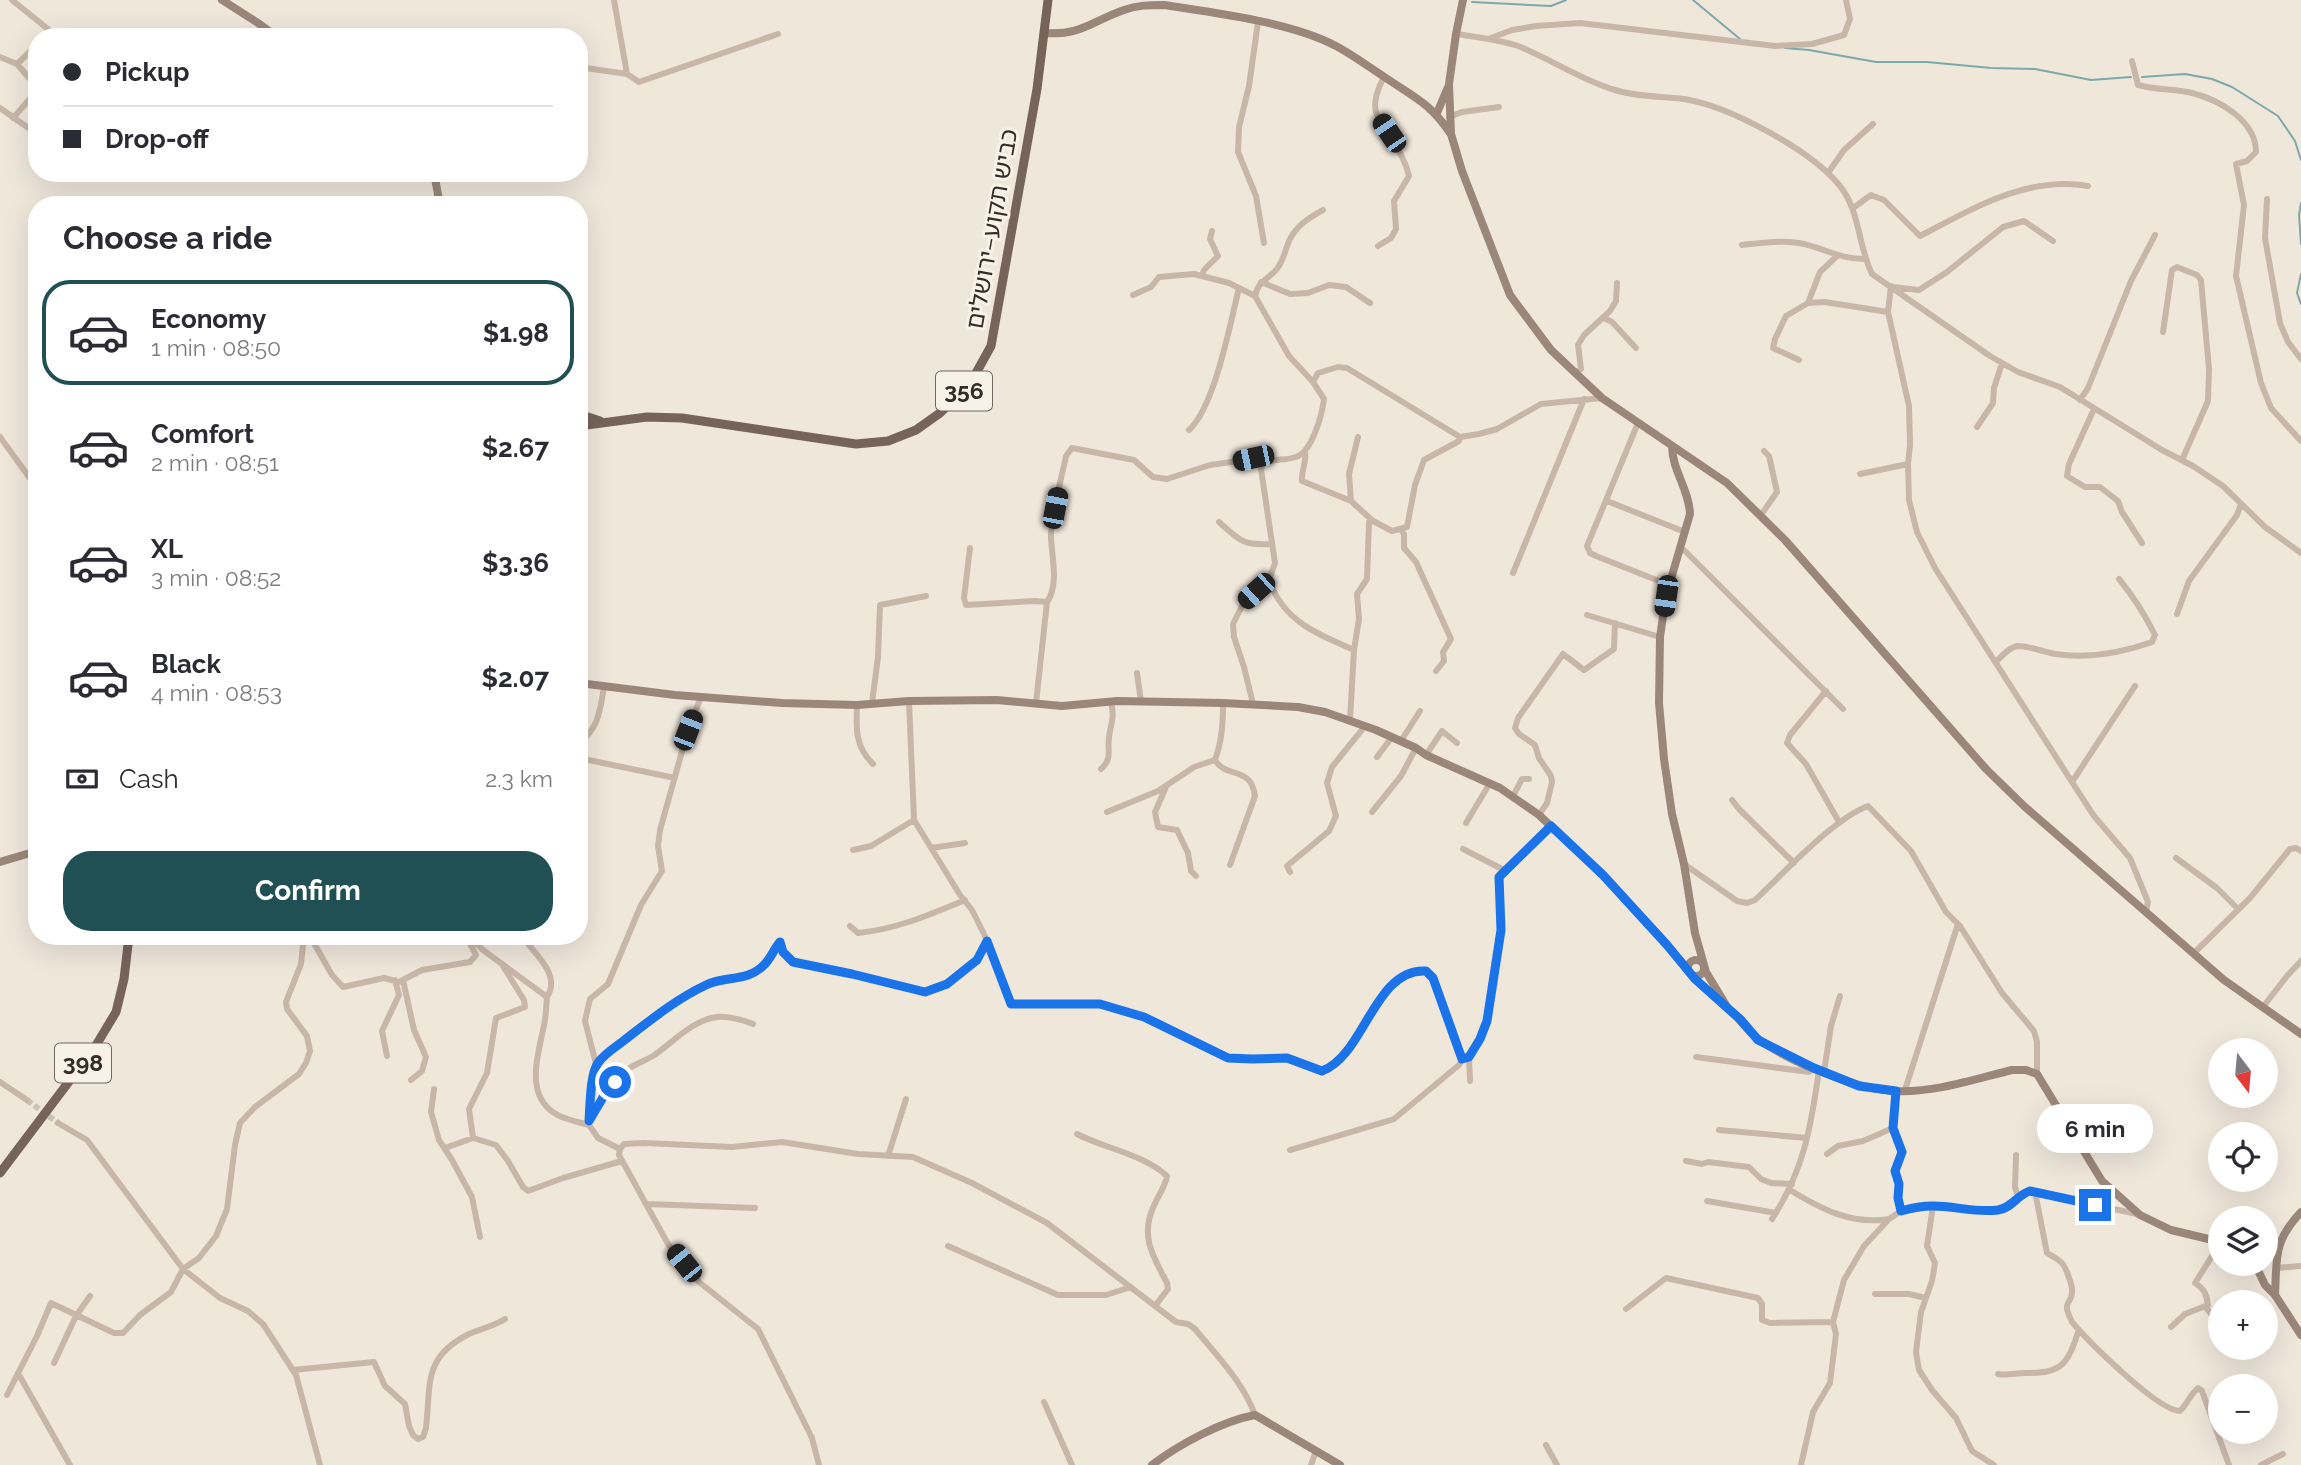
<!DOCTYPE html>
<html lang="en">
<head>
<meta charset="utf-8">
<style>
  body { margin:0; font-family:Raleway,"Noto Sans Hebrew",sans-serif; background:#f7f7f7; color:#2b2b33; height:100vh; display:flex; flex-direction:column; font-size:26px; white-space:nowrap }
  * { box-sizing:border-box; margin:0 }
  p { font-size:23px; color:#7c7c81 }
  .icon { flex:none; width:38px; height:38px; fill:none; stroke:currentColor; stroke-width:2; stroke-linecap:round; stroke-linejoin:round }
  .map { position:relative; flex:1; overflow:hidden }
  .sheet { position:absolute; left:28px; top:196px; width:560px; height:749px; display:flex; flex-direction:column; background:#fff; border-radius:28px; box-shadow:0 7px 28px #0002 }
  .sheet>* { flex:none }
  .top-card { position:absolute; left:28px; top:28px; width:560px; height:154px; border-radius:28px; box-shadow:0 7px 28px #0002; display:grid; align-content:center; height:154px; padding:0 35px; background:#fff }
  .needle { width:46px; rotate:164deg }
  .fabs { position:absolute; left:2208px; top:1038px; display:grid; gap:14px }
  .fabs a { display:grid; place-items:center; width:70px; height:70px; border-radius:50%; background:#fff; box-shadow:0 7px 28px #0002; font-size:35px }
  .end { position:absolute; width:32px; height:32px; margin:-16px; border:9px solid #1a73e8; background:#fff; box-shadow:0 0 0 4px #fff }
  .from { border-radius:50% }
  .bubble { position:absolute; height:49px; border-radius:24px; background:#fff; box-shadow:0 7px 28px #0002; font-size:23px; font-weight:700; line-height:49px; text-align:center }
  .car { position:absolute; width:21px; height:42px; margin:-21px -10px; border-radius:9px; box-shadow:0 0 5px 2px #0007; background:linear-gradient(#222 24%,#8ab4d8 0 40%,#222 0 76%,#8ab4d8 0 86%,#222 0) }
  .top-card b { display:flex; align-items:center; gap:24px; height:66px; font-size:26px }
  .top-card b+b { border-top:2px solid #e1e1e2 }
  .top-card i { width:18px; height:18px; background:#2b2b33 }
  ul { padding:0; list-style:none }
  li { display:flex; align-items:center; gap:21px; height:105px; margin:0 14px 10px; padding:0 21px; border:4px solid transparent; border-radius:28px }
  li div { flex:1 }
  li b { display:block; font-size:26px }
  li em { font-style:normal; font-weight:700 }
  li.selected { border-color:#204f54 }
  li>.icon { width:63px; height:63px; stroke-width:1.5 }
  h2 { padding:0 35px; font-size:32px; line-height:84px }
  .pay { display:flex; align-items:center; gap:18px; height:77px; padding:0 35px; font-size:26px }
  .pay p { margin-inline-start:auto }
  .primary-button { display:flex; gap:14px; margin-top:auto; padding:14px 35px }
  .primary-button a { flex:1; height:80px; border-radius:28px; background:#204f54; color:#fff; font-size:28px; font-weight:700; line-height:80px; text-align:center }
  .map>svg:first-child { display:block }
</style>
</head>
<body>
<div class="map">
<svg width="2301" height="1465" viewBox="0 0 2301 1465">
  <rect width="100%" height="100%" fill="#f0e7db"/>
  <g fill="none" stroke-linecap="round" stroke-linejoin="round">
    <path stroke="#7ca8ac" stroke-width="2" d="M1693 0 1740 39
      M1472 2 1551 6 1566 0
      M1785 48 1809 50 1876 62H1927L1991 68 2035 69 2091 80 2131 77
      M2142 77 2185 74 2212 79 2232 87 2278 116 2295 141 2301 160
      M2301 203 2299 215 2301 244
      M2301 274 2297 293 2301 304"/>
    <path stroke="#cbc2b7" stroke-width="6" stroke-dasharray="6 3" stroke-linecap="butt" d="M27 1100 58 1123"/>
    <path stroke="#c8b7a8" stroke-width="6" d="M12 0 49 30 46 37
      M614 0 627 74
      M1258 22 1249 86 1239 127 1238 152 1256 196 1264 243
      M71 33 75 37
      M1456 34C1477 37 1498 39 1518 46 1551 59 1581 80 1615 90 1637 97 1661 96 1684 99 1729 106 1811 150 1840 186 1860 211 1858 246 1872 274L1990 356 2018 372 2060 387 2162 450 2193 466 2223 486 2265 527 2301 553
      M1491 38 1512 30 1536 26 1580 23 1775 46 1812 44 1844 35 1850 19 1846 0
      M0 57 17 64 35 85V93L13 118
      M2132 61 2138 85C2156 90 2175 89 2192 93 2220 100 2256 121 2256 152L2247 161 2236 164 2244 205 2236 276 2261 383 2271 408 2301 441
      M17 64 37 45
      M579 67 627 74 639 82 778 34
      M0 108 37 134
      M1449 117 1462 112 1499 107
      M1828 173 1844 150 1873 124
      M2267 199 2265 238 2280 323 2288 342 2301 359
      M1853 208 1871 195 1884 200 1920 236C1972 209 2028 175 2088 186
      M1742 245C1761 243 1780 240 1799 243 1822 247 1839 259 1864 259
      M1378 246 1391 238 1396 229 1394 201 1409 176C1403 150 1387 137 1377 115 1372 104 1378 87 1384 77
      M1202 276 1204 270 1218 256 1210 239 1212 231
      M1261 282 1290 294 1308 293 1329 285 1346 287 1370 303
      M1891 286 1888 312 1909 406 1910 445 1908 464 1909 500 1917 532 1935 568 2072 782 2094 816 2130 858 2148 902 2146 911
      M1893 287 1919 290 1947 272 2003 227 2024 221 2053 241
      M1133 295 1151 287 1159 277 1194 274 1229 283 1255 296 1289 356 1313 382
      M1255 296C1259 280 1266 281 1276 270 1284 261 1285 249 1290 239 1298 224 1309 218 1323 210
      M1808 303 1825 302 1888 312
      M1604 318 1612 322 1636 348
      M2163 332 2172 270 2177 267 2197 275 2201 280 2209 369 2208 401 2182 460
      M1799 360 1773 348 1775 339 1786 316 1808 303 1820 272 1837 256
      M1575 372 1581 369 1578 345 1584 335 1610 311 1616 301 1617 283
      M2080 400 2088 388 2131 281 2155 235
      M2094 409 2069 464 2067 476 2085 487H2100L2118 501 2122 512 2142 543
      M1638 423 1587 546 1590 553 1596 556 1669 585
      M1977 427 1993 403 1994 388 2002 363
      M1189 430C1215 406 1230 324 1239 288
      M0 437 37 488
      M1305 453C1307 462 1301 470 1302 481L1351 501 1373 521
      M1860 474 1908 464
      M1351 501 1349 474 1358 437
      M1607 501 1685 532
      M1761 515 1777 492 1769 456 1764 451
      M1219 522C1239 540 1243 546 1271 544
      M1401 530 1404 534V548L1416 562 1451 639 1443 652 1444 661 1436 671
      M1681 547 1843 709
      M970 548 964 598 966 605 1035 601 1047 602
      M1513 573 1584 399
      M1269 580C1284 622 1316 633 1354 650
      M2177 614 2189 581 2237 515 2241 504
      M1587 615 1660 637
      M1996 662C2002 656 2009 647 2018 646 2030 646 2044 652 2055 654 2089 659 2121 653 2152 642L2155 635C2145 615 2133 596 2119 579
      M1137 673 1141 702
      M1826 691 1790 735 1787 743 1806 764 1839 822
      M909 701 914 820 960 895 972 910 984 934 1011 1004H1100L1144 1017 1228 1058 1252 1059 1287 1058 1322 1071C1365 1055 1374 969 1426 971L1433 979 1462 1059
      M872 703 878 657 880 605 926 596
      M1036 703 1047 602C1059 585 1052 558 1051 538 1050 518 1062 477 1066 456L1072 448 1134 460 1153 477 1167 479 1210 465 1253 459 1263 464
      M1223 703C1223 723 1222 741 1215 760 1226 779 1251 765 1255 796L1230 865
      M1253 704 1244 667 1234 637 1233 624 1244 602 1269 580 1275 563 1261 469 1263 464C1273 458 1284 461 1296 457 1312 452 1322 415 1324 399L1313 382 1318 373 1338 367 1347 368 1460 437 1479 434 1497 429 1541 404 1602 398
      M857 705C856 728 855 747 873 764
      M1350 720 1354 650 1359 619 1357 594 1367 579 1369 522 1373 521 1392 531 1407 527 1415 485 1424 460 1459 441 1460 437
      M1401 741 1420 711
      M579 743C599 728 600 710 604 687
      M1426 755 1442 731 1457 743
      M1377 757 1392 737
      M579 758 675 778
      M1101 769C1113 758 1107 751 1109 737 1111 721 1115 720 1111 702
      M2072 782 2135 686
      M1166 787 1155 812 1158 827 1177 830 1188 853 1191 871 1196 876
      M1513 796 1522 779H1529
      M1732 800 1739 809 1794 863
      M1107 812 1158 791 1194 767 1215 760
      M1372 812 1401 776 1416 748
      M1539 815 1547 803 1552 782 1551 776 1539 758 1535 745 1519 734 1515 728 1518 718 1563 654 1584 670 1614 649 1615 623
      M1466 823 1490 783
      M931 848 965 843
      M1463 849 1506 871
      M853 850 871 846 914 820
      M2176 858 2217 888 2238 909
      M1684 864 1737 901 1747 903 1755 900C1784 873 1833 819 1868 806L1911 851 1946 912 1960 926 2002 993 2034 1031 2037 1042V1074
      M1290 872 1287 866 1329 831 1336 816 1327 783 1332 767 1365 726
      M850 926 858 933C897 929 929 915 965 900
      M310 936 332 975 343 987 384 978 399 982 422 970 470 962 476 955 466 936
      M469 936 483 950 547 997C546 1008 546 1019 543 1030 538 1054 527 1089 549 1109 560 1119 575 1121 589 1125L598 1138 620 1149
      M522 936C533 953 562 974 547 997
      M2194 953 2250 898 2290 849 2296 848 2301 851
      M403 980 414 1030 426 1057 422 1071 411 1080
      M2263 1007 2287 976 2301 961
      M387 1056 382 1031 399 995 395 980
      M1469 1057 1470 1081
      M1696 1057 1809 1072 1814 1068
      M596 1064C626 1035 668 1004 706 985 716 980 726 980 737 979 758 978 768 956 780 942L783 952 793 962 852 973 925 992 947 984 977 960 987 941
      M1824 1072 1831 1026 1840 996
      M0 1082 27 1100
      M434 1089 431 1112 439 1140 452 1160 472 1197 480 1237
      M1905 1090 1958 924
      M1896 1091 1893 1128 1902 1151 1895 1171 1899 1184 1898 1198 1901 1211
      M590 1119C600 1103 610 1083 625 1071 633 1065 644 1061 653 1056 672 1043 694 1019 717 1017 727 1016 744 1020 753 1024
      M58 1123 87 1140 183 1269 220 1298 248 1311 263 1324 296 1375 320 1465
      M589 1125 590 1099 596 1064 585 1021 590 999 608 984 641 905 662 871 658 846 660 830 688 730 701 697
      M1719 1130 1807 1138
      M1077 1134C1106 1149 1143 1154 1167 1176 1165 1188 1157 1197 1153 1208 1140 1237 1154 1258 1167 1283L1168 1289 1155 1306
      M473 1138 469 1109 487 1073 496 1018 525 1007 524 1000 503 966
      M445 1148 473 1138 496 1145 508 1161 523 1187 528 1191 563 1178 622 1161
      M620 1149 624 1144 644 1143 732 1147 782 1142 858 1154 913 1157 972 1183 1047 1223 1176 1322 1188 1324 1195 1329C1217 1356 1243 1382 1255 1415
      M620 1149 619 1155 668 1244 699 1282 758 1329 812 1438 819 1465
      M1290 1150 1394 1119 1459 1065 1462 1059 1469 1057 1480 1039 1487 1021 1501 930 1499 877 1551 826
      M1827 1154 1838 1146 1863 1141 1893 1128
      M2016 1155 2015 1187 2018 1197
      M888 1156 906 1099
      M1686 1161 1702 1164 1708 1162 1749 1167 1761 1179 1771 1183 1792 1184
      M1790 1190C1821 1209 1851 1225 1889 1219
      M2035 1192 2047 1253C2052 1256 2058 1259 2062 1263 2066 1268 2072 1284 2072 1290 2073 1306 2060 1298 2072 1322 2088 1341 2158 1411 2180 1411 2187 1404 2190 1395 2198 1388L2202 1391 2229 1465
      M1707 1201 1776 1213
      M647 1204 755 1208
      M1933 1206 1927 1246 1935 1263 1932 1281 1921 1312 1916 1352 1919 1370 1932 1390 1956 1418 1972 1451 1994 1465
      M1772 1219C1804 1170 1811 1127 1819 1070
      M2221 1242 2195 1283C2205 1289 2209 1297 2207 1309L2221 1326
      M948 1246 1058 1295H1106L1131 1287
      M2276 1268 2301 1266
      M1875 1294H1909L1926 1298
      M1626 1309 1666 1278 1758 1298 1762 1304V1320L1770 1323 1833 1322
      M2171 1327 2185 1314 2208 1305
      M54 1363 76 1316 90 1296
      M293 1370 374 1362 385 1386 405 1404 409 1426 413 1435 418 1439 423 1437 426 1428C431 1383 423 1357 469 1334 481 1329 494 1326 505 1319
      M18 1373 70 1465
      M1998 1374C2007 1376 2016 1373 2025 1373 2063 1373 2067 1365 2079 1330
      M7 1395 37 1336 51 1303 114 1333H123L140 1315 171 1292 183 1269 199 1258 216 1236 227 1209 235 1145 240 1123 255 1107 299 1074 306 1063 310 1051 307 1036 287 1009 286 1002 301 964 303 945 301 936
      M1044 1402 1072 1465
      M1546 1445 1557 1465
      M1311 1465 1316 1451
      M1801 1465 1813 1412 1830 1383 1836 1334 1833 1322 1844 1280 1864 1246 1889 1219 1901 1211 1933 1206 1981 1211 2002 1209 2011 1205 2021 1194 2030 1191 2137 1214
      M2261 1465 2283 1454"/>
    <path stroke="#9b877a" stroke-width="8" d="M222 0 258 23 277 37
      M1463 0 1456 34 1449 84 1451 134 1462 171 1510 295 1551 350 1602 398 1727 483 1785 540 1986 769 2024 806 2224 980 2301 1034
      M1044 33C1081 36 1092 21 1124 10 1137 5 1150 5 1164 5 1215 13 1291 22 1336 46 1353 55 1369 67 1386 78 1414 97 1431 104 1450 133
      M1437 113 1448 87
      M434 173 440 205
      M1672 446C1672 470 1689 489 1690 514L1666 596 1660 637 1659 703 1664 759 1672 814 1684 864 1695 933 1706 972 1726 1005
      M579 683 675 695 782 703 857 705 909 701 997 700 1062 706 1117 701 1223 703 1298 707 1325 712 1376 730 1416 748 1426 755 1500 788 1539 815 1603 875 1667 945 1695 979 1739 1019
      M0 862 37 851
      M1688 968a8 8 0 1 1 16 0a8 8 0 1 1-16 0Z
      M1737 1017C1744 1025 1751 1034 1760 1040 1790 1062 1858 1090 1895 1091 1934 1093 1975 1079 2012 1070H2026L2037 1074 2102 1181 2140 1215 2171 1230 2221 1242
      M2255 1264 2265 1285 2275 1295 2301 1335
      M2275 1295C2277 1257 2273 1242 2301 1212
      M1152 1465C1178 1445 1222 1421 1255 1415L1340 1465"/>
    <path stroke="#76645a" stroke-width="9" d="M579 419 588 417 600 421
      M579 426 647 417 682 418 856 444 888 441 916 430 940 413 970 384 991 346 1037 89 1048 0
      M0 1173 95 1047 116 1012 124 979 129 936"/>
  </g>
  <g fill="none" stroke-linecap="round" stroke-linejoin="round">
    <path stroke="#1a73e8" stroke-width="9" d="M615 1082 605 1094 589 1121C590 1107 590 1074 598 1063 603 1055 614 1048 622 1042 648 1022 676 999 706 985 727 975 747 983 765 964 771 958 774 949 780 942L783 952 793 962 852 974 925 992 947 984 977 960 987 941 1011 1004H1100L1144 1017 1228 1058 1252 1059 1287 1058 1322 1071C1365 1055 1374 968 1426 971L1433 978 1462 1059 1469 1057 1480 1039 1487 1021 1501 930 1499 877 1551 826 1603 875 1667 945 1695 979 1740 1019 1758 1040 1814 1068 1859 1086 1896 1091 1893 1128 1902 1152 1895 1171 1899 1184 1898 1198 1901 1211C1911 1208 1922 1206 1933 1206 1955 1206 1976 1213 1998 1210 2012 1208 2017 1195 2030 1191L2095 1205"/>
  </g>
  <g text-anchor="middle" stroke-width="6" stroke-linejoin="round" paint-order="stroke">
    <g fill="#f8f1e7" stroke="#706761" stroke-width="2">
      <rect x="936" y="371.5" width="56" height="39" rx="5"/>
      <rect x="55" y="1043.5" width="56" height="39" rx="5"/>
    </g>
    <g font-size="23" font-weight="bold" fill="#352c28">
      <text x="964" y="399">356</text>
      <text x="83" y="1071">398</text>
    </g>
    <g font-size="24" fill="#352c28" stroke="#f8f1e7">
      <text transform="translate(992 229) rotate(-80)" y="8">כביש תקוע–ירושלים</text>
    </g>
  </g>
</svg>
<div class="fabs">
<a><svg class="needle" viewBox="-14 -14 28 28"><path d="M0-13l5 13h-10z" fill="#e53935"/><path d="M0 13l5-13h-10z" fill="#7c7c81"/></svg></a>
<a><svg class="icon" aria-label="locate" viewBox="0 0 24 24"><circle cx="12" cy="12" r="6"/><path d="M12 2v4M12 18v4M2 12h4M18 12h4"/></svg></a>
<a><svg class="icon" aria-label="layers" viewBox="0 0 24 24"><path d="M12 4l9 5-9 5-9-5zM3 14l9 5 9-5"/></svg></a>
<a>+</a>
<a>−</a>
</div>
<i class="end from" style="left:615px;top:1082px"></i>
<i class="end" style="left:2095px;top:1205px"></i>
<div class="bubble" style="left:2037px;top:1104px;width:116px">6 min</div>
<i class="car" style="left:1389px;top:133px;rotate:326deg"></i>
<i class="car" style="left:1253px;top:458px;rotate:258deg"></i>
<i class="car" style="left:1055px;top:508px;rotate:11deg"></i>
<i class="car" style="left:1256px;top:591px;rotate:228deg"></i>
<i class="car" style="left:1666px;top:596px;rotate:188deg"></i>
<i class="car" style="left:688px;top:730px;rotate:21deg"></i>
<i class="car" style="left:684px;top:1263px;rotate:321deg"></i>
<div class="top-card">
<b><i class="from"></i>Pickup</b>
<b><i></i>Drop-off</b>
</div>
<section class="sheet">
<h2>Choose a ride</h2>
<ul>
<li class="selected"><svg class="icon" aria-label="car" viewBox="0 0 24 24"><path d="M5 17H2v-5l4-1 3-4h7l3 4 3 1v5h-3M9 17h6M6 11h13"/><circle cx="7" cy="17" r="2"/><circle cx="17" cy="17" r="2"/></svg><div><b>Economy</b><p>1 min · 08:50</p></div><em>$1.98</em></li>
<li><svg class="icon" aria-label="car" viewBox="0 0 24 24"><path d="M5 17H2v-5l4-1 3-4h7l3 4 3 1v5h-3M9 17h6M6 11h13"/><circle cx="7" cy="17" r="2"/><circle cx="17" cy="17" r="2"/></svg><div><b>Comfort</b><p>2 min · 08:51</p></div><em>$2.67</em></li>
<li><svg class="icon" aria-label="car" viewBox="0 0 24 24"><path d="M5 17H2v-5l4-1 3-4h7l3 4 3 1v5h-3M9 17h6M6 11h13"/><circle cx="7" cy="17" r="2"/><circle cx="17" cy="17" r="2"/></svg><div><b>XL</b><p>3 min · 08:52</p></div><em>$3.36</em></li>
<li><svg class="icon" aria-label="car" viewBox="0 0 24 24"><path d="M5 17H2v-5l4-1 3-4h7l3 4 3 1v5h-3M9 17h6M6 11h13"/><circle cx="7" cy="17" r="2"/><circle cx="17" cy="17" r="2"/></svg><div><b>Black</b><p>4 min · 08:53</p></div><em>$2.07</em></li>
</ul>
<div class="pay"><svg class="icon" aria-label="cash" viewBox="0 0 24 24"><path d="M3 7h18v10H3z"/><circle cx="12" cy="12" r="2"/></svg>Cash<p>2.3 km</p></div>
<div class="primary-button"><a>Confirm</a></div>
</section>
</div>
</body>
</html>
